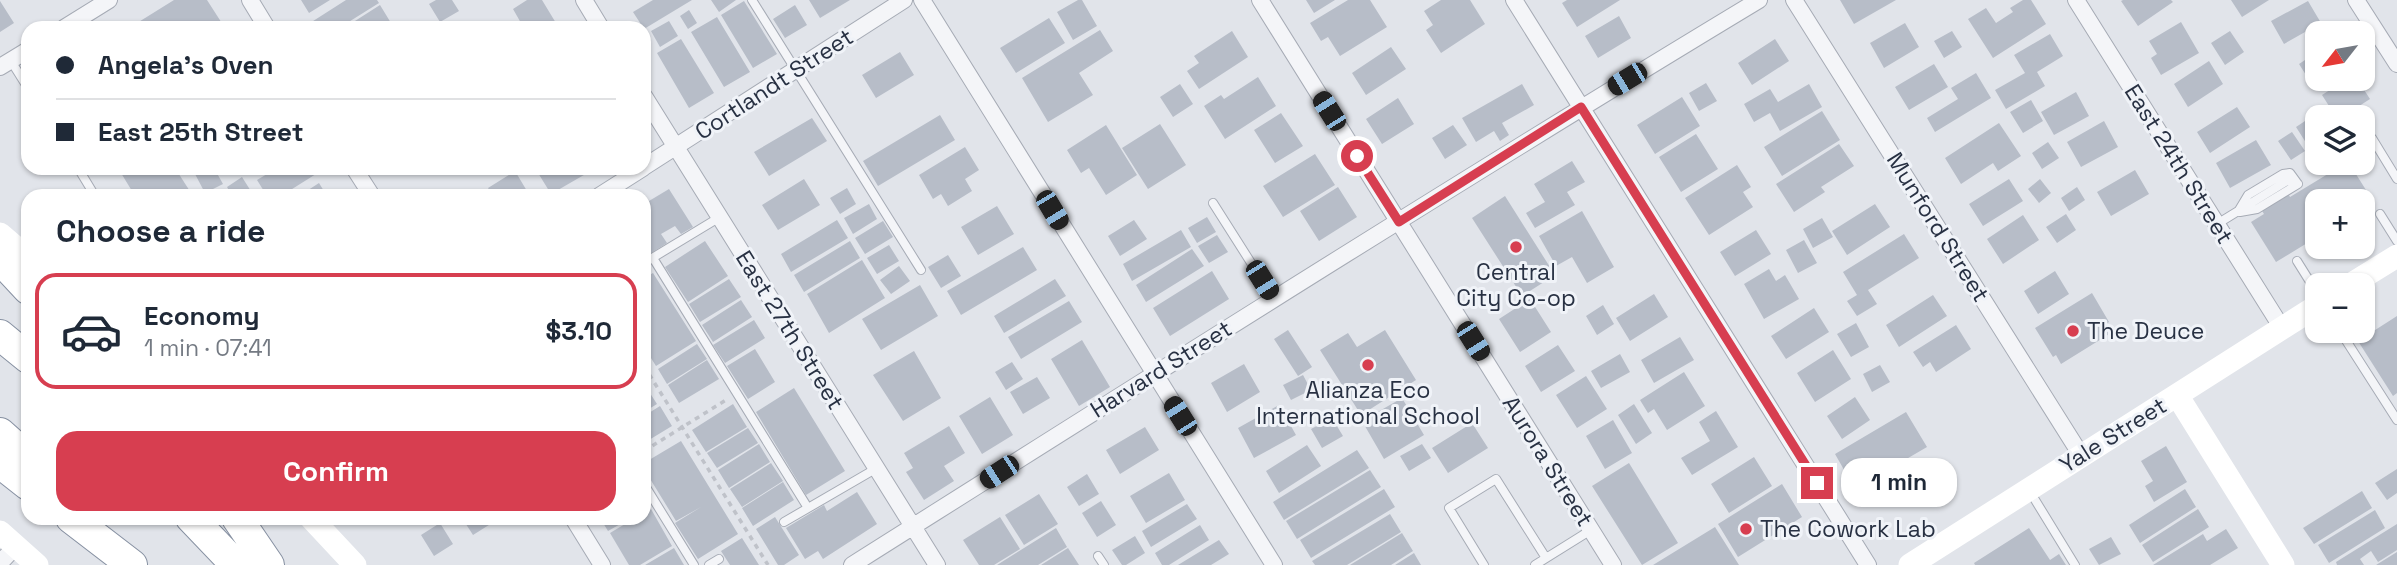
<!DOCTYPE html>
<html lang="en">
<head>
<meta charset="utf-8">
<style>
  body { margin:0; font-family:"Space Grotesk",sans-serif; background:#f6f6f7; color:#1f2937; height:100vh; display:flex; flex-direction:column; font-size:26px; white-space:nowrap }
  * { box-sizing:border-box; margin:0 }
  p { font-size:23px; color:#747a83 }
  .icon { flex:none; width:38px; height:38px; fill:none; stroke:currentColor; stroke-width:2; stroke-linecap:round; stroke-linejoin:round }
  .map { position:relative; flex:1; overflow:hidden }
  .details { position:absolute; left:21px; top:189px; width:630px; height:336px; display:flex; flex-direction:column; background:#fff; border-radius:21px; box-shadow:0 2px 5px #0004 }
  .details>* { flex:none }
  .top-card { position:absolute; left:21px; top:21px; width:630px; height:154px; border-radius:21px; box-shadow:0 2px 5px #0004; display:grid; align-content:center; height:154px; padding:0 35px; background:#fff }
  .needle { width:46px; rotate:239deg }
  .tools { position:absolute; left:2305px; top:21px; display:grid; gap:14px }
  .tools a { display:grid; place-items:center; width:70px; height:70px; border-radius:14px; background:#fff; box-shadow:0 2px 5px #0004; font-size:35px }
  .end { position:absolute; width:32px; height:32px; margin:-16px; border:9px solid #d73e50; background:#fff; box-shadow:0 0 0 4px #fff }
  .from { border-radius:50% }
  .bubble { position:absolute; height:49px; border-radius:21px; background:#fff; box-shadow:0 2px 5px #0004; font-size:23px; font-weight:700; line-height:49px; text-align:center }
  .car { position:absolute; width:21px; height:42px; margin:-21px -10px; border-radius:9px; box-shadow:0 0 5px 2px #0007; background:linear-gradient(#222 24%,#8ab4d8 0 40%,#222 0 76%,#8ab4d8 0 86%,#222 0) }
  .top-card b { display:flex; align-items:center; gap:24px; height:66px; font-size:26px }
  .top-card b+b { border-top:2px solid #e0e1e3 }
  .top-card i { width:18px; height:18px; background:#1f2937 }
  ul { padding:0; list-style:none }
  li { display:flex; align-items:center; gap:21px; height:116px; margin:0 14px 10px; padding:0 21px; border:4px solid transparent; border-radius:21px }
  li div { flex:1 }
  li b { display:block; font-size:26px }
  li em { font-style:normal; font-weight:700 }
  li.current { border-color:#d73e50 }
  li>.icon { width:63px; height:63px; stroke-width:1.5 }
  h2 { padding:0 35px; font-size:32px; line-height:84px }
  .button { display:flex; gap:14px; margin-top:auto; padding:14px 35px }
  .button a { flex:1; height:80px; border-radius:21px; background:#d73e50; color:#fff; font-size:28px; font-weight:700; line-height:80px; text-align:center }
  .map>svg:first-child { display:block }
</style>
</head>
<body>
<div class="map">
<svg width="2397" height="565" viewBox="0 0 2397 565">
  <rect width="100%" height="100%" fill="#e1e4ea"/>
  <path fill="#b7bdc8" d="M174 0H207L225 28H129Z
    M301 0H330L309 13Z
    M346 0H377L379 3 339 28H313L310 23Z
    M436 0H452L459 11 440 22 429 4Z
    M527 0H542L559 28H514L521 23 513 9Z
    M653 0H692L644 29 633 12Z
    M711 0H736L719 12Z
    M809 0H850L820 18Z
    M1078 0H1082L1097 26 1073 40 1057 12Z
    M1306 0H1335L1314 13Z
    M1348 0H1370L1387 27 1340 56 1328 37 1321 41 1310 23Z
    M1441 0H1470L1485 24 1441 53 1426 30 1433 25 1424 11Z
    M1567 0H1620L1577 27 1562 3Z
    M1840 0H1896L1854 24Z
    M2023 0H2031L2046 24 1993 58 1968 19 1986 8 1996 23 2013 12 2010 8Z
    M2123 0H2171L2173 2 2138 26 2121 1Z
    M2231 0H2269L2242 17Z
    M0 1 14 23 0 32Z
    M744 1 777 54 753 68 721 15Z
    M2308 1 2321 23 2284 44 2271 21Z
    M380 5 391 23 383 28H344Z
    M795 5 807 25 785 38 773 19Z
    M689 10 697 23 688 29 680 16Z
    M1619 16 1631 38 1598 58 1585 36Z
    M717 17 750 72 724 87 691 32Z
    M1049 18 1065 43 1016 73 1000 48Z
    M669 21 678 36 660 47 651 31Z
    M2181 22 2199 53 2161 75 2151 58 2157 54 2149 41Z
    M1905 23 1919 47 1884 68 1870 43Z
    M1100 30 1113 51 1079 73 1093 95 1048 122 1022 78Z
    M1232 31 1248 57 1199 89 1187 71 1199 63 1194 56Z
    M1952 31 1962 47 1944 58 1934 41Z
    M2230 31 2244 52 2225 65 2211 43Z
    M2050 34 2063 56 2037 72 2045 86 2006 109 1995 90 2025 73 2014 55Z
    M681 39 714 93 689 108 657 53Z
    M1775 39 1789 61 1752 85 1738 63Z
    M1391 47 1406 69 1366 95 1352 73Z
    M900 52 914 75 876 98 862 75Z
    M2317 52V79H2325L2313 86 2299 64Z
    M2209 61 2223 84 2188 107 2174 84Z
    M1934 64 1948 87 1909 110 1895 87Z
    M1976 73 1991 98 1935 132 1927 118 1958 99 1951 88Z
    M1258 77 1276 106 1225 139 1204 106 1221 95 1224 99Z
    M2347 79H2357L2370 99 2342 117H2336L2322 95Z
    M1706 83 1717 101 1699 111 1689 93Z
    M1180 84 1193 104 1173 117 1160 97Z
    M1522 84 1534 105 1502 123 1509 135 1500 141 1494 131 1476 142 1462 118Z
    M1809 84 1822 107 1780 131 1770 113 1754 122 1744 104 1770 89 1778 102Z
    M2076 92 2089 116 2054 135 2041 112Z
    M1682 97 1700 126 1655 154 1637 125Z
    M1398 98 1414 124 1382 144 1366 119Z
    M2031 100 2043 121 2023 133 2010 112Z
    M2237 107 2250 127 2210 153 2197 132Z
    M1822 111 1840 140 1782 176 1764 147Z
    M1281 113 1303 146 1275 163 1254 130Z
    M940 115 955 140 878 186 863 161Z
    M2311 117 2317 126V145L2310 149 2296 127Z
    M812 118 827 141 769 176 754 152Z
    M2104 121 2118 147 2081 167 2067 142Z
    M1999 123 2021 156 1998 171 1993 163 1961 184 1945 158Z
    M1160 124 1186 165 1148 189 1122 148Z
    M1106 125 1137 175 1106 195 1089 168 1081 173 1067 150Z
    M1453 125 1467 145 1445 159 1432 138Z
    M2292 132 2305 151 2291 160 2278 141Z
    M1696 134 1718 169 1681 192 1659 157Z
    M2256 140 2271 165 2230 188 2216 163Z
    M2048 142 2059 158 2042 169 2032 153Z
    M1839 144 1854 166 1821 187 1825 192 1794 212 1776 184Z
    M965 147 979 170 965 179 972 191 948 206 941 194 933 199 919 175Z
    M1315 154 1335 185 1283 217 1263 186Z
    M1572 161 1585 182 1567 192 1575 205 1535 228 1526 213 1545 202 1534 184Z
    M2346 163H2349L2371 198 2362 204V201H2317V237L2276 262 2251 222 2264 214 2250 192 2277 175 2290 197Z
    M1737 165 1751 187 1743 192 1753 207 1709 235 1685 198Z
    M118 168H175L193 196H135Z
    M207 168H214L223 184 205 193 195 174Z
    M277 168H312L316 174 281 196H267L257 180Z
    M535 168H596L551 194Z
    M2135 170 2149 194 2111 216 2097 192Z
    M515 171 530 196H493L488 188Z
    M242 177 254 196H232L227 187Z
    M804 179 820 205 778 230 762 205Z
    M2009 179 2023 201 1983 226 1969 204Z
    M2040 179 2051 193 2039 203 2028 189Z
    M319 183 327 196H299Z
    M1338 187 1357 217 1319 241 1300 211Z
    M2077 187 2085 200 2069 211 2061 198Z
    M847 188 856 204 840 214 830 198Z
    M669 189 693 227 681 234 675 226 661 234 667 243 645 257 644 204Z
    M1505 196 1555 275 1522 296 1472 218Z
    M869 204 877 219 853 234 844 218Z
    M1875 204 1890 227 1847 255 1832 231Z
    M997 206 1014 234 978 255 961 227Z
    M1582 211 1614 267 1587 283 1572 257 1556 266 1539 236Z
    M2066 214 2076 230 2057 243 2046 227Z
    M2023 215 2039 240 2003 264 1987 239Z
    M1207 217 1216 232 1197 243 1188 228Z
    M1822 218 1833 237 1813 248 1803 229Z
    M837 220 848 238 791 272 781 254Z
    M1134 220 1147 239 1120 256 1108 236Z
    M883 221 893 237 865 254 855 238Z
    M1181 230 1191 247 1132 281 1123 264Z
    M1756 230 1771 254 1735 276 1720 252Z
    M1904 234 1919 258 1868 290 1877 304 1857 316 1847 301 1857 295 1843 272Z
    M1217 235 1228 252 1209 263 1198 246Z
    M1804 240 1817 263 1798 273 1786 250Z
    M705 241 728 276 688 302 665 267Z
    M850 241 860 258 804 292 794 275Z
    M889 245 899 261 877 274 867 258Z
    M1023 247 1037 270 961 315 947 291Z
    M1192 249 1204 266 1146 302 1136 285Z
    M948 255 961 276 941 288 928 267Z
    M862 260 885 298 829 333 807 294Z
    M899 266 910 281 891 294 880 280Z
    M1769 269 1776 281 1785 275 1799 299 1764 319 1744 284Z
    M1212 271 1229 299 1170 336 1153 308Z
    M2055 271 2069 294 2038 314 2024 291Z
    M653 273 696 341 656 366 644 347V278Z
    M729 279 741 297 700 322 689 304Z
    M1055 279 1066 296 1004 333 994 316Z
    M920 285 938 316 881 350 862 319Z
    M2092 293 2109 322 2106 324 2111 333 2061 364 2056 355 2053 357 2035 328Z
    M1654 294 1668 317 1630 341 1616 318Z
    M1933 295 1947 316 1899 347 1886 325Z
    M1530 299 1551 332 1520 352 1499 319Z
    M741 300 752 317 713 342 702 325Z
    M1069 301 1082 322 1021 359 1008 337Z
    M1603 305 1614 324 1597 335 1586 316Z
    M1814 308 1829 332 1786 359 1771 336Z
    M2397 316V393L2393 396 2358 341Z
    M754 320 765 338 725 363 713 345Z
    M1856 323 1869 347 1851 357 1837 334Z
    M1956 325 1971 349 1936 372 1930 362 1923 367 1913 352Z
    M1288 330 1312 367 1298 376 1274 339Z
    M1385 330 1416 380 1361 415 1320 350 1348 333 1357 347Z
    M1680 337 1694 360 1654 383 1641 360Z
    M1082 340 1110 387 1079 406 1051 359Z
    M697 344 707 359 667 384 658 369Z
    M1558 345 1575 371 1541 392 1525 366Z
    M755 349 775 382 748 399 727 366Z
    M1833 350 1851 379 1815 402 1797 373Z
    M914 351 941 398 903 421 873 375Z
    M1620 354 1630 372 1601 388 1591 371Z
    M707 360 719 379 679 403 668 385Z
    M1012 362 1023 379 1006 390 995 372Z
    M1244 364 1260 392 1227 412 1211 383Z
    M1880 365 1890 382 1872 392 1863 374Z
    M1684 372 1705 406 1667 430 1654 409 1648 413 1640 400Z
    M1303 375 1311 390 1291 400 1283 385Z
    M1586 376 1607 409 1577 428 1556 395Z
    M1037 377 1050 398 1023 414 1010 392Z
    M646 387 657 404 644 412V388Z
    M794 388 845 471 806 495 756 412Z
    M990 397 1013 435 982 454 959 416Z
    M1855 397 1870 420 1842 439 1827 416Z
    M1402 398 1424 435 1384 459 1362 421Z
    M733 404 747 427 706 452 692 430Z
    M1634 404 1652 433 1636 444 1618 415Z
    M1279 405 1296 435 1254 458 1238 428Z
    M660 406 672 426 644 443V416Z
    M1716 411 1738 447 1692 475 1681 458 1710 441 1699 422Z
    M1906 412 1927 447 1855 489 1835 454Z
    M1332 418 1343 436 1322 448 1311 429Z
    M1613 420 1632 453 1605 469 1586 436Z
    M1472 423 1488 448 1448 473 1432 448Z
    M949 426 965 453 944 466 954 481 924 500 906 472 913 468 904 453Z
    M1145 427 1159 450 1120 474 1106 450Z
    M748 428 758 443 717 468 707 453Z
    M681 441 738 534 698 559 675 523 701 507 676 521 644 469V463Z
    M759 444 770 462 729 488 718 470Z
    M1422 444 1431 458 1409 471 1400 456Z
    M1307 445 1321 466 1279 493 1266 471Z
    M2166 446 2187 482 2154 502 2145 486 2153 481 2141 461Z
    M1357 450 1369 468 1284 520 1273 502Z
    M1754 457 1772 486 1729 513 1711 484Z
    M771 463 783 481 742 507 730 489Z
    M1629 463 1678 543 1642 565 1592 486Z
    M2397 469V493L2387 500 2375 483Z
    M1370 470 1381 487 1297 539 1286 521Z
    M1169 473 1185 500 1146 523 1130 496Z
    M1087 474 1099 494 1079 506 1067 487Z
    M783 482 794 500 753 526 742 508Z
    M1782 484 1802 517 1738 557 1718 524Z
    M1384 489 1395 507 1311 558 1300 540Z
    M2185 489 2196 507 2140 543 2129 525Z
    M2362 491 2372 508 2314 544 2303 528Z
    M857 492 877 524 823 559 818 551 805 559 786 528 824 505 827 511Z
    M1039 494 1058 524 1024 545 1005 515Z
    M1101 501 1116 525 1097 537 1082 513Z
    M1187 504 1197 519 1151 547 1142 531Z
    M651 509 672 546 640 565H629L610 533 635 518H644V513Z
    M2198 509 2209 527 2153 562 2142 545Z
    M2375 510 2385 528 2329 563 2318 545Z
    M1390 514 1401 532 1347 565H1315L1312 561Z
    M775 517 799 555 784 565H778L756 529Z
    M1000 517 1020 549 994 565H979L963 540Z
    M462 518H500L473 535Z
    M600 518H631L608 531Z
    M440 523 453 544 434 556 421 535Z
    M2397 524V550L2378 562 2371 551 2360 559 2364 565H2337L2336 562Z
    M1200 525 1209 540 1169 565H1162L1155 553Z
    M1715 527 1739 565H1653Z
    M1056 528 1067 547 1038 565H997Z
    M2029 528 2050 560 2059 554 2066 565H1975L1974 563Z
    M2226 529 2238 548 2210 565H2153L2203 534 2207 541Z
    M1402 533 1413 551 1391 565H1350Z
    M1135 536 1145 553 1126 565H1122L1112 550Z
    M2111 537 2121 554 2099 565 2089 549Z
    M742 538 759 565H730L721 551Z
    M1219 540 1229 554 1211 565H1178Z
    M674 548 684 565H645Z
    M1068 548 1079 565H1041Z
    M2397 552V565H2376Z
    M1414 553 1421 565H1395Z"/>
  <g fill="none" stroke-linecap="round" stroke-linejoin="round">
    <defs>
      <path id="lane" d="M752 0 921 270
        M11 61 28 88
        M2372 138 2397 179
        M78 168 95 196
        M1213 203 1274 299
        M2239 210 2248 195 2283 174 2290 173 2298 184
        M2240 212 2257 209 2298 184
        M2380 214 2397 241
        M2217 224 2287 181 2298 184
        M653 258 808 508
        M2297 261 2317 293
        M644 263 720 217
        M2340 331 2397 420
        M644 484 694 565
        M2029 490 2075 565
        M784 522 877 468
        M1098 556 1104 565
        M709 565 719 559
        M1484 565 1449 508 1496 479 1546 558
        M1535 565 1591 530"/>
      <path id="street" d="M250 0 267 28
        M584 0 601 28
        M922 0 1274 565
        M1260 0 1613 565
        M1514 0 1868 565
        M1794 0 2081 455
        M2076 0 2282 328
        M2356 0 2397 64
        M64 28 109 0
        M0 67 28 50
        M644 96 937 565
        M644 167 904 0
        M354 168 372 196
        M599 196 643 168
        M573 518 602 565
        M0 563 16 546
        M852 565C1153 375 1454 184 1759 0"/>
      <path id="highway" d="M0 259 28 289
        M0 335 28 358
        M0 433 28 458
        M0 463 28 485
        M71 518 132 565
        M191 518 236 565
        M237 518 269 565"/>
    </defs>
    <use href="#lane" stroke="#a6abb5" stroke-width="10"/>
    <use href="#street" stroke="#a6abb5" stroke-width="18"/>
    <use href="#highway" stroke="#8791a2" stroke-width="32"/>
    <path stroke="#bfc2c9" stroke-width="3.5" stroke-dasharray="5 5" stroke-linecap="butt" d="M644 366 768 565
      M644 451 726 400"/>
    <use href="#lane" stroke="#f4f5f8" stroke-width="8"/>
    <use href="#street" stroke="#f4f5f8" stroke-width="16"/>
    <path stroke="#fff" stroke-width="23" d="M0 234 28 258
      M2350 285 2397 256
      M2177 395 2283 565
      M311 518 355 565
      M0 532 37 565
      M1910 565 2317 306"/>
    <use href="#highway" stroke="#fff" stroke-width="30"/>
  </g>
  <g fill="none" stroke-linecap="round" stroke-linejoin="round">
    <path stroke="#d73e50" stroke-width="9" d="M1357 156 1399 222 1581 107 1817 483"/>
  </g>
  <g fill="#d73e50" stroke="#f0f3f8" stroke-width="2.5">
    <circle cx="1516" cy="247" r="7"/>
    <circle cx="2073" cy="331" r="7"/>
    <circle cx="1368" cy="365" r="7"/>
    <circle cx="1746" cy="529" r="7"/>
  </g>
  <g text-anchor="middle" stroke-width="6" stroke-linejoin="round" paint-order="stroke">
    <g font-size="23" fill="#283143" stroke="#f0f3f8">
      <text transform="translate(774 84) rotate(-33)" y="8">Cortlandt Street</text>
      <text transform="translate(2179 164) rotate(58)" y="8">East 24th Street</text>
      <text transform="translate(1938 227) rotate(58)" y="8">Munford Street</text>
      <text transform="translate(790 330) rotate(58)" y="8">East 27th Street</text>
      <text transform="translate(1161 369) rotate(-32)" y="8">Harvard Street</text>
      <text transform="translate(2113 435) rotate(-32)" y="8">Yale Street</text>
      <text transform="translate(1548 461) rotate(58)" y="8">Aurora Street</text>
    </g>
    <g font-size="23" fill="#283143" stroke="#f0f3f8">
      <text x="1516" y="280">Central<tspan x="1516" dy="26">City Co-op</tspan></text>
      <text x="2087" y="339" text-anchor="start">The Deuce</text>
      <text x="1368" y="398">Alianza Eco<tspan x="1368" dy="26">International School</tspan></text>
      <text x="1760" y="537" text-anchor="start">The Cowork Lab</text>
    </g>
  </g>
</svg>
<div class="tools">
<a><svg class="needle" viewBox="-14 -14 28 28"><path d="M0-13l5 13h-10z" fill="#e53935"/><path d="M0 13l5-13h-10z" fill="#747a83"/></svg></a>
<a><svg class="icon" aria-label="layers" viewBox="0 0 24 24"><path d="M12 4l9 5-9 5-9-5zM3 14l9 5 9-5"/></svg></a>
<a>+</a>
<a>−</a>
</div>
<i class="end from" style="left:1357px;top:156px"></i>
<i class="end" style="left:1817px;top:483px"></i>
<div class="bubble" style="left:1841px;top:458px;width:116px">1 min</div>
<i class="car" style="left:1627px;top:79px;rotate:239deg"></i>
<i class="car" style="left:1329px;top:111px;rotate:328deg"></i>
<i class="car" style="left:1052px;top:210px;rotate:149deg"></i>
<i class="car" style="left:1262px;top:280px;rotate:148deg"></i>
<i class="car" style="left:1473px;top:341px;rotate:148deg"></i>
<i class="car" style="left:1180px;top:416px;rotate:328deg"></i>
<i class="car" style="left:999px;top:472px;rotate:237deg"></i>
<div class="top-card">
<b><i class="from"></i>Angela's Oven</b>
<b><i></i>East 25th Street</b>
</div>
<section class="details">
<h2>Choose a ride</h2>
<ul>
<li class="current"><svg class="icon" aria-label="car" viewBox="0 0 24 24"><path d="M5 17H2v-5l4-1 3-4h7l3 4 3 1v5h-3M9 17h6M6 11h13"/><circle cx="7" cy="17" r="2"/><circle cx="17" cy="17" r="2"/></svg><div><b>Economy</b><p>1 min · 07:41</p></div><em>$3.10</em></li>
</ul>
<div class="button"><a>Confirm</a></div>
</section>
</div>
</body>
</html>
